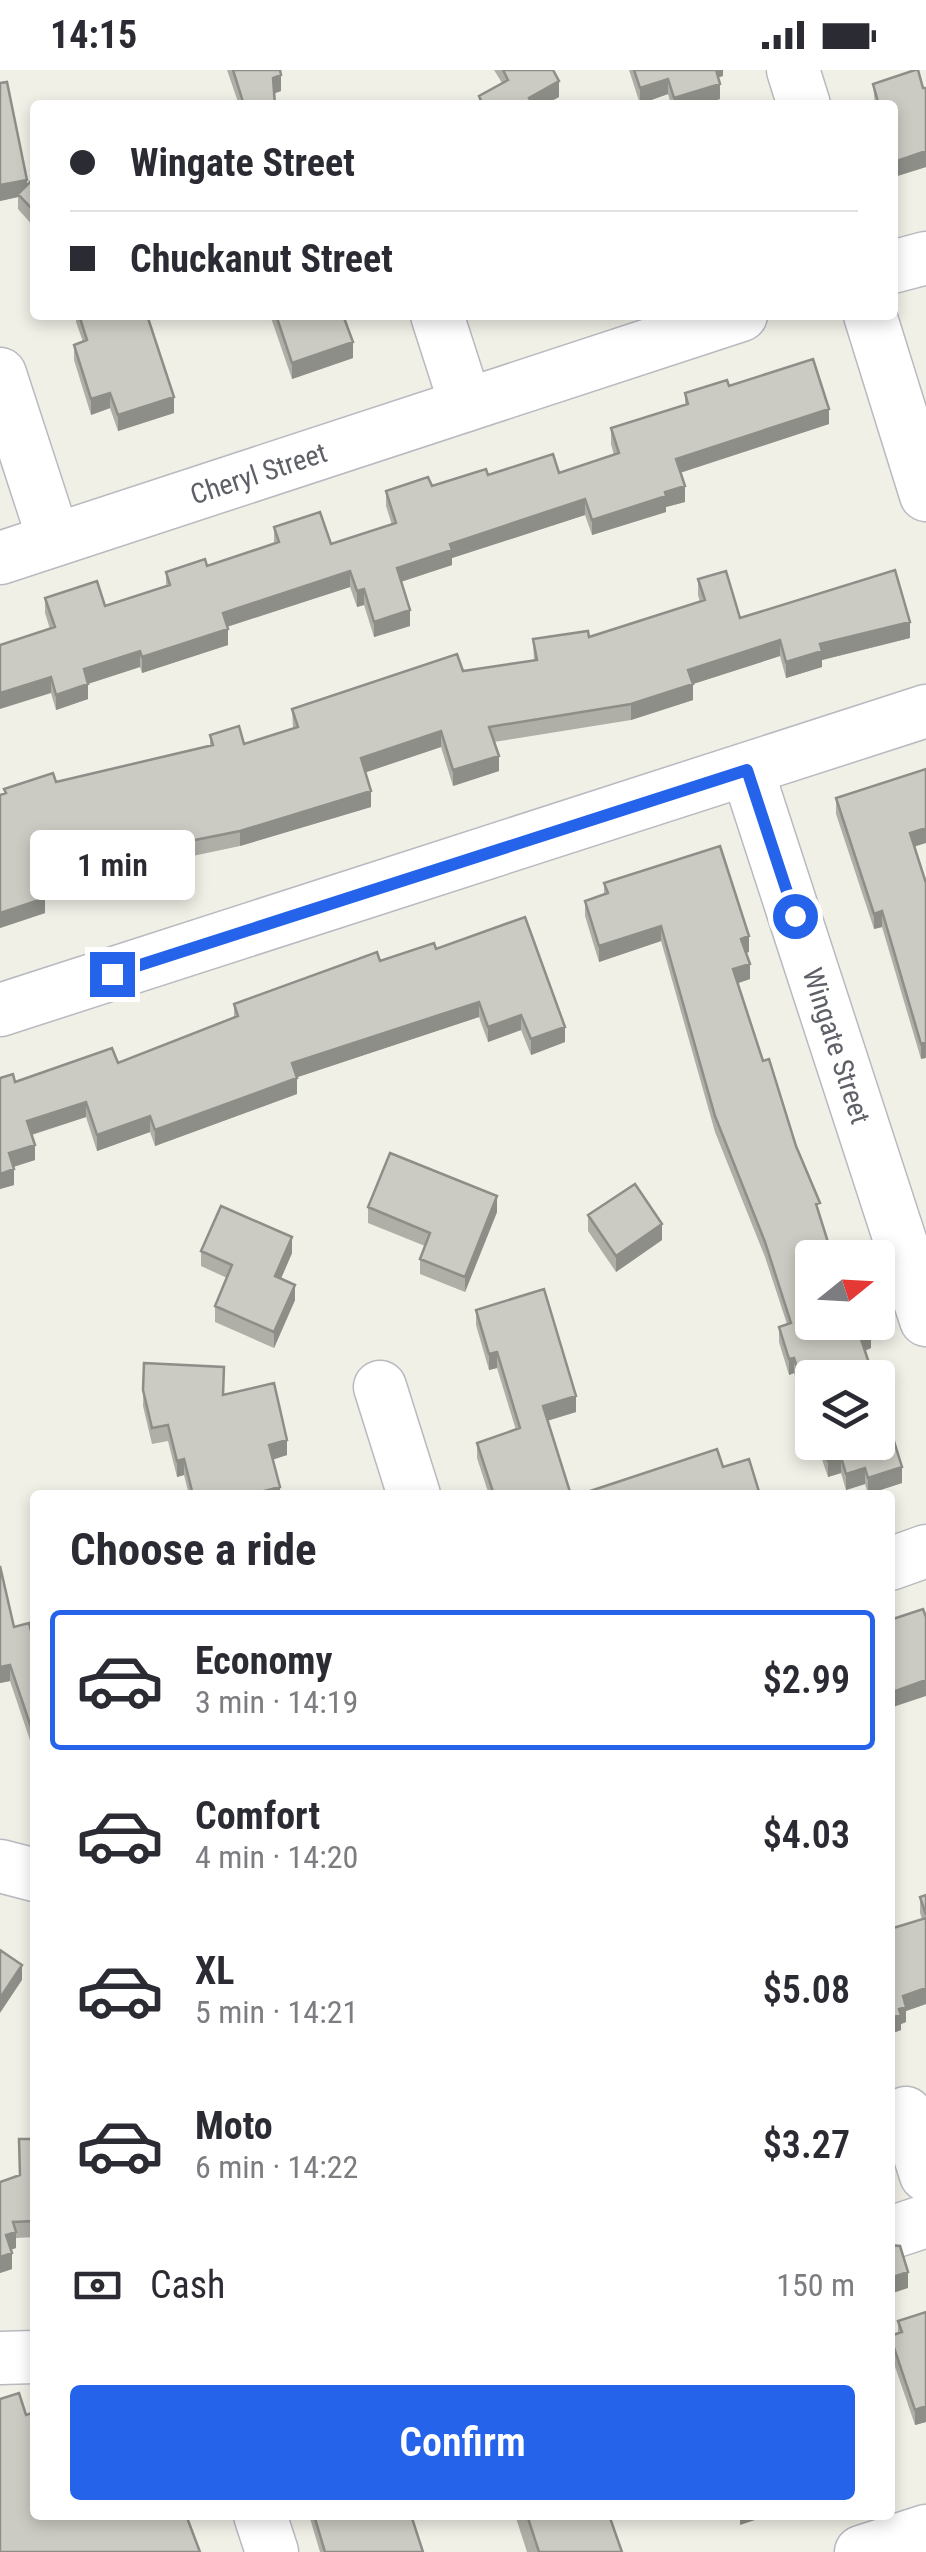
<!DOCTYPE html>
<html lang="en">
<head>
<meta charset="utf-8">
<style>
  body { margin:0; font-family:"Roboto Condensed",sans-serif; background:#f7f7f7; color:#2b2b33; height:100vh; display:flex; flex-direction:column; font-size:38px; white-space:nowrap }
  * { box-sizing:border-box; margin:0 }
  p { font-size:32px; color:#7c7c81 }
  .icon { flex:none; width:55px; height:55px; fill:none; stroke:currentColor; stroke-width:2; stroke-linecap:round; stroke-linejoin:round }
  .map { position:relative; flex:1; overflow:hidden }
  .panel { position:absolute; left:30px; top:1420px; width:865px; height:1030px; display:flex; flex-direction:column; background:#fff; border-radius:10px; box-shadow:0 5px 15px #0003 }
  .panel>* { flex:none }
  .hud { position:absolute; left:30px; top:30px; width:868px; height:220px; border-radius:10px; box-shadow:0 5px 15px #0003; display:grid; align-content:center; height:220px; padding:0 40px; background:#fff }
  .needle { width:65px; rotate:72deg }
  .fabs { position:absolute; left:795px; top:1170px; display:grid; gap:20px }
  .fabs a { display:grid; place-items:center; width:100px; height:100px; border-radius:10px; background:#fff; box-shadow:0 5px 15px #0003; font-size:50px }
  .end { position:absolute; width:45px; height:45px; margin:-22px; border:12px solid #2563eb; background:#fff; box-shadow:0 0 0 5px #fff }
  .from { border-radius:50% }
  .bubble { position:absolute; height:70px; border-radius:10px; background:#fff; box-shadow:0 5px 15px #0003; font-size:32px; font-weight:600; line-height:70px; text-align:center }
  .hud b { display:flex; align-items:center; gap:35px; height:95px; font-size:38px }
  .hud b+b { border-top:2px solid #e1e1e2 }
  .hud i { width:25px; height:25px; background:#2b2b33 }
  ul { padding:0; list-style:none }
  li { display:flex; align-items:center; gap:30px; height:140px; margin:0 20px 15px; padding:0 20px; border:5px solid transparent; border-radius:10px }
  li div { flex:1 }
  li b { display:block; font-size:38px }
  li em { font-style:normal; font-weight:600 }
  li.on { border-color:#2563eb }
  li>.icon { width:90px; height:90px; stroke-width:1.5 }
  h2 { padding:0 40px; font-size:45px; line-height:120px }
  .pay { display:flex; align-items:center; gap:25px; height:110px; padding:0 40px; font-size:38px }
  .pay p { margin-inline-start:auto }
  .action { display:flex; gap:20px; margin-top:auto; padding:20px 40px }
  .action a { flex:1; height:115px; border-radius:10px; background:#2563eb; color:#fff; font-size:40px; font-weight:600; line-height:115px; text-align:center }
  .status { display:flex; justify-content:space-between; align-items:center; height:70px; padding:0 50px; background:#fff; direction:ltr }
  .status svg { height:28px; fill:currentColor }
  .map>svg:first-child { display:block }
</style>
</head>
<body>
<div class="status"><b>14:15</b><svg viewBox="0 0 49 12"><path d="M0 12V9h3v3zM5 12V6h3v6zM10 12V3h3v9zM15 12V0h3v12zM26 1h20v11H26zM47 4h2v5h-2z"/></svg></div>
<div class="map">
<svg width="926" height="2482" viewBox="0 0 926 2482">
  <rect width="100%" height="100%" fill="#f0f0e7"/>
  <g fill="none" stroke-linecap="round" stroke-linejoin="round">
    <defs>
      <g id="minor">
        <path d="M793 0 804 35"/>
        <path d="M892 197 926 188"/>
        <path d="M437 245 466 335"/>
        <path d="M870 245 926 425"/>
        <path d="M0 304 54 470"/>
        <path id="s1" d="M0 488 741 245"/>
        <path id="s2" d="M747 700 926 1250"/>
        <path d="M0 940 926 641"/>
        <path d="M380 1317 414 1425"/>
        <path d="M890 1494 926 1481"/>
        <path d="M0 1796 35 1805"/>
        <path d="M890 2048 906 2043 926 2105"/>
        <path d="M890 2163 926 2151"/>
        <path d="M0 2288 35 2287"/>
        <path d="M260 2445 272 2482"/>
        <path d="M861 2482 926 2461"/>
      </g>
    </defs>
    <use href="#minor" stroke="#b9bac0" stroke-width="55"/>
    <use href="#minor" stroke="#fff" stroke-width="52"/>
  </g>
  <path fill="#afafa8" d="M227 0H280L281 21 274 23 275 35H239Z
    M494 0H553L559 27 544 35H479V26L502 13Z
    M629 0H723V6L718 7 720 29 702 35H671L668 24 640 34Z
    M873 14 926 18V97L894 107 892 101V35H875Z
    M35 107V158L18 139V127L0 131 27 115Z
    M76 245H147L174 343 118 361 110 338 91 345 74 290V275L83 272 76 252Z
    M270 245H351L344 247 353 288 292 309Z
    M729 316 829 354 680 403 685 432 666 437V442L592 465 585 445 452 488V495L401 512 410 556 374 567 364 535 357 537 350 517 227 557 228 575 142 603 140 597 88 614V629L56 640 51 623 50 559 45 543V528L105 536 166 517V502L207 496 274 474V457L331 474 392 455 386 436V421L432 416 488 405 559 403 614 385 611 374V358L685 335V323Z
    M698 509 740 548 910 568 822 590V597L786 608 780 586 693 614V630L631 650 494 672 499 701 453 716 441 677 365 702 371 737 240 776 183 788V798L128 811 125 799 45 826V843L0 858V725L4 723V719L56 712 210 675V665L244 674 293 658 292 639 463 601 534 591 533 569 589 567 700 532 698 525Z
    M836 728 914 777 926 813 921 989 882 857 874 859 836 744Z
    M604 813 749 882 746 883 750 909 737 913 812 1188 871 1278 812 1308V1361L794 1303 789 1305 779 1272V1257L787 1254 765 1187 715 1062 661 871 599 892 585 846V831L604 824Z
    M436 879 565 972 531 985 521 960 488 972 479 947 297 1007V1024L155 1076 150 1062 97 1081 86 1047 32 1065 35 1090 14 1097V1115L0 1119V1008L15 1012 118 993 234 948V934L380 891Z
    M368 1137 497 1142 465 1222 420 1204V1189L425 1176 368 1153Z
    M588 1145 662 1170 616 1202 588 1161Z
    M201 1181 292 1183 281 1209 295 1230 274 1278 215 1252V1236L227 1208 201 1196Z
    M476 1240 576 1342 547 1351 571 1425H489L477 1388V1373L516 1360 497 1298 489 1300 476 1255Z
    M144 1293 224 1325 287 1385 273 1389 280 1425H189L184 1405 177 1407 168 1371 152 1374 143 1336Z
    M816 1372H878L902 1413 868 1424 865 1414 846 1420 841 1403 828 1407Z
    M0 1496 14 1557 35 1577V1685L10 1611 0 1613Z
    M926 1825V1934L906 1941V1952L901 1954V1960L890 1964V1859L922 1849 920 1843V1827Z
    M35 2069V2167L16 2168V2178L11 2180 12 2199 0 2203V2112L20 2105Z
    M926 2242V2352L915 2355 890 2282V2266L898 2263V2251Z
    M309 2445H411L423 2482H320Z
    M515 2445H609L622 2482H527Z"/>
  <path fill="#8e8e88" d="M713 0H723V6L713 9Z
    M281 5V21L273 24V8Z
    M668 9V24L640 34V18Z
    M559 11V27L544 35H529V28Z
    M720 14V29L702 35H674V28Z
    M926 81V97L894 107V92Z
    M27 110V125L18 124V127L0 131V115Z
    M353 272V288L292 309V293Z
    M110 323V338L91 345V329Z
    M174 327V343L118 361V345Z
    M829 339V354L676 404V389Z
    M685 416V432L666 437V442L592 465V450Z
    M585 429V445L452 488V495L397 513V498L450 474Z
    M350 501V517L223 558V543Z
    M364 519V535L357 537V521Z
    M410 540V556L374 567V552Z
    M910 552V568L822 590V597L786 608V592L820 574Z
    M228 559V575L142 603V587Z
    M780 570V586L693 614V630L631 650V634L688 600Z
    M140 581V597L84 615V599Z
    M51 607V623L0 639V623Z
    M88 614V629L56 640V625Z
    M441 661V677L361 704V688Z
    M499 686V701L453 716V700Z
    M371 721V737L240 776V761Z
    M926 758V773L910 778V763Z
    M183 782V798L128 811V795Z
    M125 783V799L40 827V812Z
    M45 828V843L0 858V843Z
    M882 841V857L874 859V844Z
    M661 856V871L599 892V876Z
    M749 866V882L741 884V869Z
    M750 894V909L733 915V899Z
    M479 932V947L292 1009V993Z
    M521 945V960L488 972V957Z
    M565 957V972L531 985V969Z
    M926 972V988L921 989V974Z
    M297 1008V1024L155 1076V1060Z
    M86 1032V1047L27 1066V1051Z
    M150 1046V1062L97 1081V1065Z
    M35 1075V1090L9 1098V1083Z
    M14 1099V1115L0 1119V1104Z
    M497 1126V1142L465 1222V1207Z
    M662 1154V1170L616 1202V1186Z
    M292 1167V1183L275 1222V1206Z
    M295 1215V1230L274 1278V1262Z
    M871 1263V1278L860 1282V1266Z
    M497 1282V1298L489 1300V1284Z
    M794 1288V1303L789 1305V1289Z
    M576 1326V1342L543 1352V1336Z
    M287 1370V1385L269 1391V1375Z
    M841 1387V1403L828 1407V1391Z
    M184 1389V1405L177 1407V1391Z
    M902 1397V1413L868 1424V1408Z
    M865 1398V1414L846 1420V1404Z
    M280 1417V1425H248Z
    M10 1595V1611L0 1613V1597Z
    M926 1610V1626L890 1638V1623Z
    M22 1895V1910L0 1943V1928Z
    M926 1918V1934L906 1941V1952L901 1954V1960L890 1964V1948L899 1939 903 1926Z
    M16 2162V2178L6 2181V2165Z
    M12 2183V2199L0 2203V2187Z
    M908 2202V2218L890 2224V2208Z
    M926 2336V2352L915 2355V2340Z
    M740 2445H770L740 2455Z"/>
  <path fill="#cbcbc3" stroke="#8e8e88" stroke-width="2.5" d="M233 0H280L281 5 273 8 275 35H244Z
    M503 0H553L559 11 529 28 533 35H483L479 26 508 10Z
    M634 0H716L720 14 674 28 668 9 640 18Z
    M915 0H918L923 18H926V81L894 92 892 85V35H879L873 14Z
    M7 12 27 110 0 115V13Z
    M35 107V142L18 124Z
    M79 245H147L174 327 118 345 110 323 91 329 74 275 87 270Z
    M276 245H343L353 272 292 293Z
    M813 289 829 339 676 389 685 416 665 422 666 426 592 450 585 429 450 474 452 480 397 498 410 540 374 552 364 519 357 521 350 501 223 543 228 559 142 587 140 581 84 599 88 614 56 625 51 607 0 623V575L55 557 45 528 97 511 105 536 170 515 166 502 205 489 207 496 279 472 274 457 320 442 331 474 396 453 386 421 428 407 432 416 486 399 488 405 553 384 559 403 619 383 611 358 688 334 685 323 727 310 729 316Z
    M895 500 910 552 820 574 822 581 786 592 780 570 688 600 693 614 631 634 489 657 499 686 453 700 441 661 361 688 371 721 240 761 180 773 183 782 128 795 125 783 40 812 45 828 0 843V725L6 723 4 719 53 703 56 712 213 675 210 665 239 656 244 674 298 657 292 639 457 584 463 601 537 590 533 569 588 561 589 567 705 530 698 509 726 501 740 548Z
    M926 699V758L910 763 926 813V972L921 974 882 841 874 844 836 728Z
    M720 776 749 866 741 869 750 894 733 899 763 991 769 989 796 1076 820 1133 816 1134 833 1188H812V1252H867L871 1263 860 1266 874 1308H812V1345L794 1288 789 1289 779 1257 791 1253 765 1172 715 1046 661 856 599 876 585 831 608 823 604 813Z
    M525 847 565 957 531 969 521 945 488 957 479 932 292 993 297 1008 155 1060 150 1046 97 1065 86 1032 27 1051 35 1075 9 1083 14 1099 0 1104V1008L13 1004 15 1012 112 978 118 993 238 946 234 934 377 882 380 891 434 873 436 879Z
    M390 1083 497 1126 465 1207 420 1189 430 1163 368 1137Z
    M635 1114 662 1154 616 1186 588 1145Z
    M221 1136 292 1167 275 1206 295 1215 274 1262 215 1236 232 1195 201 1181Z
    M544 1219 576 1326 543 1336 571 1425H494L477 1373 520 1358 497 1282 489 1284 476 1240Z
    M144 1293 224 1297 223 1325 274 1313 287 1370 269 1375 280 1417 248 1425H193L184 1389 177 1391 168 1355 152 1358 143 1320Z
    M878 1320 902 1397 868 1408 865 1398 846 1404 841 1387 828 1391 821 1372H878Z
    M717 1379 723 1397 749 1389 760 1425H578Z
    M0 1496 14 1557 29 1553 35 1577V1669L10 1595 0 1597Z
    M923 1539 926 1547V1610L890 1623V1550Z
    M926 1825V1845L920 1827Z
    M926 1848V1918L903 1926 906 1937 899 1939 901 1945 890 1948V1859Z
    M0 1880 22 1895 0 1928Z
    M19 2069H35V2151L13 2152 16 2162 6 2165 12 2183 0 2187V2112L20 2105Z
    M890 2175 900 2176 908 2202 890 2208Z
    M926 2242V2336L915 2340 890 2266 902 2262 898 2251Z
    M19 2323 26 2345 35 2342V2445H186L200 2482H0V2329Z
    M314 2445H411L423 2482H325Z
    M527 2445H609L622 2482H539Z"/>
  <g fill="none" stroke-linecap="round" stroke-linejoin="round">
    <path stroke="#2563eb" stroke-width="12" d="M112 904 747 700 795 846"/>
  </g>
  <g text-anchor="middle" stroke-width="10" stroke-linejoin="round" paint-order="stroke">
    <g font-size="28" fill="#5e6067" stroke="#fff">
      <text dy="10" stroke="none"><textPath href="#s1" startOffset="272">Cheryl Street</textPath></text>
      <text dy="10" stroke="none"><textPath href="#s2" startOffset="290">Wingate Street</textPath></text>
    </g>
  </g>
</svg>
<div class="fabs">
<a><svg class="needle" viewBox="-14 -14 28 28"><path d="M0-13l5 13h-10z" fill="#e53935"/><path d="M0 13l5-13h-10z" fill="#7c7c81"/></svg></a>
<a><svg class="icon" aria-label="layers" viewBox="0 0 24 24"><path d="M12 4l9 5-9 5-9-5zM3 14l9 5 9-5"/></svg></a>
</div>
<i class="end from" style="left:795px;top:846px"></i>
<i class="end" style="left:112px;top:904px"></i>
<div class="bubble" style="left:30px;top:760px;width:165px">1 min</div>
<div class="hud">
<b><i class="from"></i>Wingate Street</b>
<b><i></i>Chuckanut Street</b>
</div>
<section class="panel">
<h2>Choose a ride</h2>
<ul>
<li class="on"><svg class="icon" aria-label="car" viewBox="0 0 24 24"><path d="M5 17H2v-5l4-1 3-4h7l3 4 3 1v5h-3M9 17h6M6 11h13"/><circle cx="7" cy="17" r="2"/><circle cx="17" cy="17" r="2"/></svg><div><b>Economy</b><p>3 min · 14:19</p></div><em>$2.99</em></li>
<li><svg class="icon" aria-label="car" viewBox="0 0 24 24"><path d="M5 17H2v-5l4-1 3-4h7l3 4 3 1v5h-3M9 17h6M6 11h13"/><circle cx="7" cy="17" r="2"/><circle cx="17" cy="17" r="2"/></svg><div><b>Comfort</b><p>4 min · 14:20</p></div><em>$4.03</em></li>
<li><svg class="icon" aria-label="car" viewBox="0 0 24 24"><path d="M5 17H2v-5l4-1 3-4h7l3 4 3 1v5h-3M9 17h6M6 11h13"/><circle cx="7" cy="17" r="2"/><circle cx="17" cy="17" r="2"/></svg><div><b>XL</b><p>5 min · 14:21</p></div><em>$5.08</em></li>
<li><svg class="icon" aria-label="car" viewBox="0 0 24 24"><path d="M5 17H2v-5l4-1 3-4h7l3 4 3 1v5h-3M9 17h6M6 11h13"/><circle cx="7" cy="17" r="2"/><circle cx="17" cy="17" r="2"/></svg><div><b>Moto</b><p>6 min · 14:22</p></div><em>$3.27</em></li>
</ul>
<div class="pay"><svg class="icon" aria-label="cash" viewBox="0 0 24 24"><path d="M3 7h18v10H3z"/><circle cx="12" cy="12" r="2"/></svg>Cash<p>150 m</p></div>
<div class="action"><a>Confirm</a></div>
</section>
</div>
</body>
</html>
